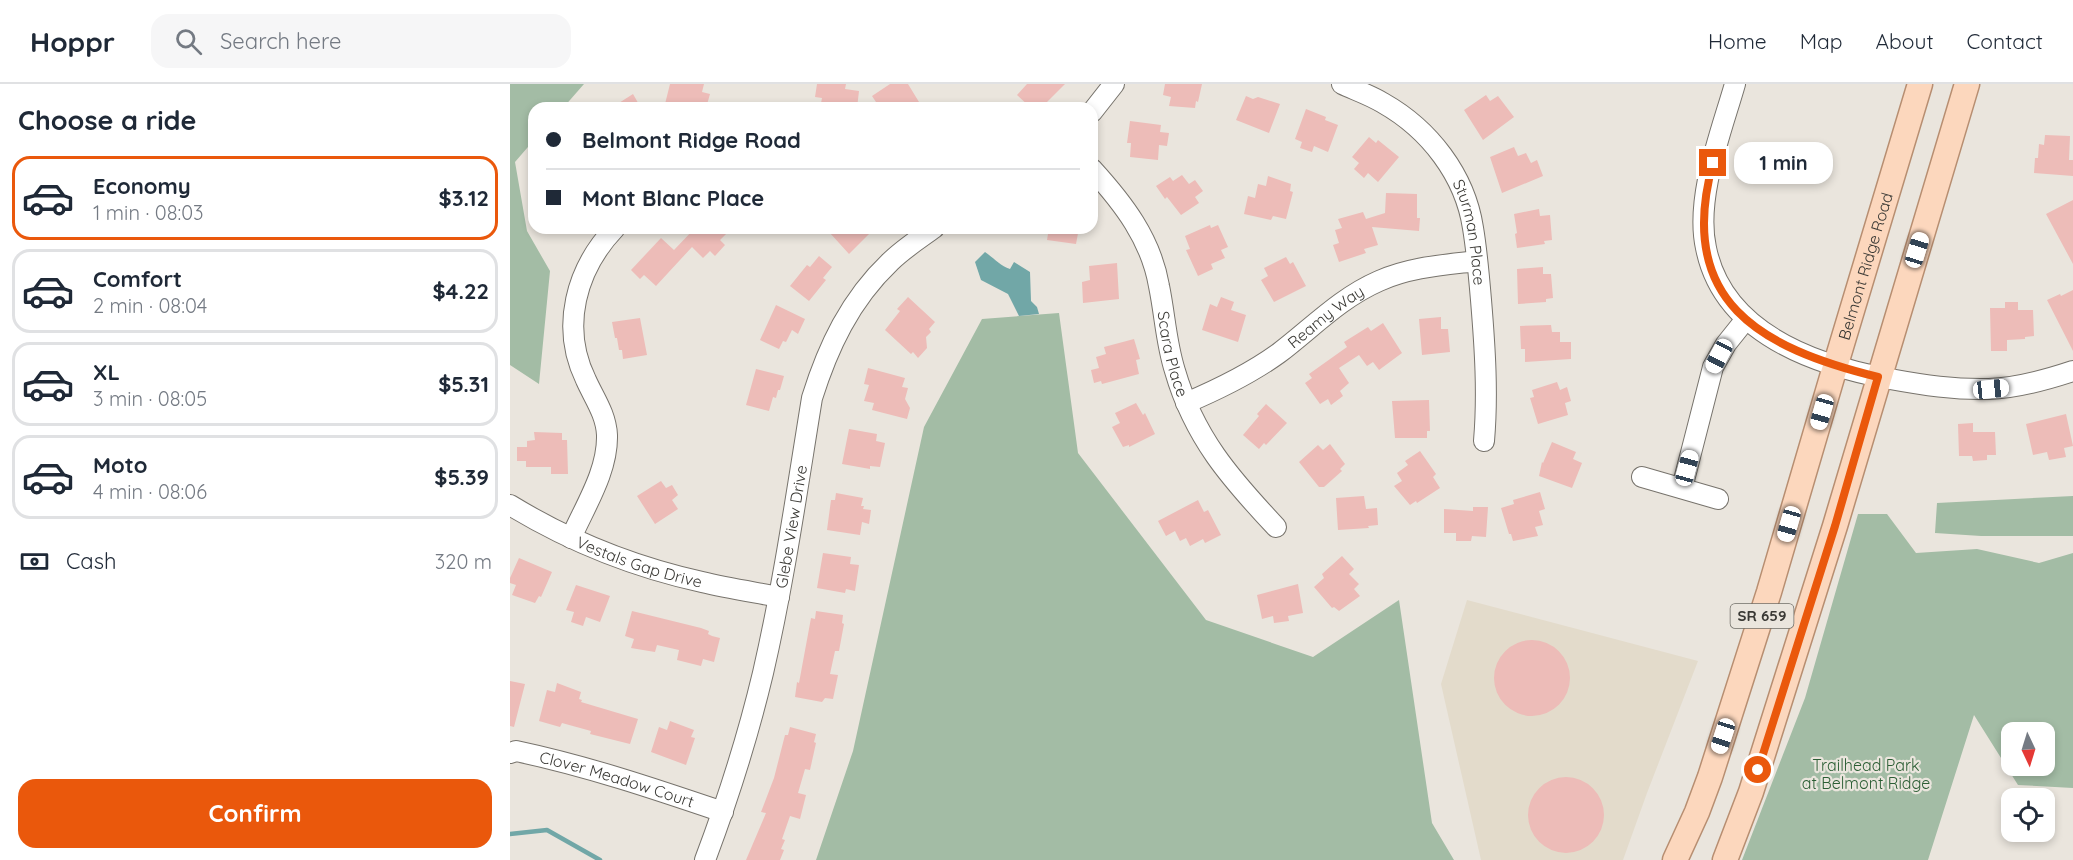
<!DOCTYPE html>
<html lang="en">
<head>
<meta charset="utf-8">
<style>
  body { margin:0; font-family:Quicksand,sans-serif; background:#f6f6f7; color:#1f2937; height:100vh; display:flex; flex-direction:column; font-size:22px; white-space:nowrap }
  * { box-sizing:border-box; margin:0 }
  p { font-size:20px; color:#747a83 }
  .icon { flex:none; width:33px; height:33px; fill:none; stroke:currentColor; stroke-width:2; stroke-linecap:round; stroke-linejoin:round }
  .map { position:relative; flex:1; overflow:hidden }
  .side { display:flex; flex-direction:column; background:#fff; width:510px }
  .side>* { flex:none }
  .top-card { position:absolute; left:18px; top:18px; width:570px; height:132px; border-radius:18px; box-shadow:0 3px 9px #0003; display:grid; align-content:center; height:132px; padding:0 18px; background:#fff }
  .needle { width:39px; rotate:176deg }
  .controls { position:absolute; left:1491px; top:638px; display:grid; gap:12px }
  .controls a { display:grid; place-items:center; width:54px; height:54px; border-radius:12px; background:#fff; box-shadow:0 3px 9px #0003; font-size:30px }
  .end { position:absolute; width:27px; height:27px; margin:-14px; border:8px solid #ea580c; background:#fff; box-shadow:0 0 0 3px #fff }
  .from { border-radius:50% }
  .bubble { position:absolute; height:42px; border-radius:18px; background:#fff; box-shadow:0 3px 9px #0003; font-size:20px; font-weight:800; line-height:42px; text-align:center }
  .car { position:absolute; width:18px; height:36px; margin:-18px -9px; border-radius:8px; box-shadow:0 0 4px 2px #0007; background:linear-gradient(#fff 24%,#345 0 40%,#fff 0 76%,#345 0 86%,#fff 0) }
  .top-card b { display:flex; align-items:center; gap:21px; height:57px; font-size:22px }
  .top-card b+b { border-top:2px solid #e0e1e3 }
  .top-card i { width:15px; height:15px; background:#1f2937 }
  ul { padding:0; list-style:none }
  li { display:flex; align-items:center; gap:18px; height:84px; margin:0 12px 9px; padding:0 6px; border:3px solid #e0e1e3; border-radius:18px }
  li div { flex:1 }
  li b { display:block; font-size:22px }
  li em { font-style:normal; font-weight:800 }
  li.selected { border-color:#ea580c }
  li>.icon { width:54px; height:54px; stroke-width:1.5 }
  h2 { padding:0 18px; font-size:27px; line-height:72px }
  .pay { display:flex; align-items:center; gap:15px; height:66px; padding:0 18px; font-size:22px }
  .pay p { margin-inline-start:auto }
  .button { display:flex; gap:12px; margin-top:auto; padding:12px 18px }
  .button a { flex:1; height:69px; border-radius:18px; background:#ea580c; color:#fff; font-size:24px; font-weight:800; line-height:69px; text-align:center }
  header { display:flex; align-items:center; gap:36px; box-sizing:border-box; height:84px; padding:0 30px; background:#fff; border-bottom:2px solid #e0e1e3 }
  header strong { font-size:28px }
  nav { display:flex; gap:33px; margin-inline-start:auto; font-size:21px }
  .search { width:420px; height:54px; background:#f6f6f7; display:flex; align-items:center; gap:15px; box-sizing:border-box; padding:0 21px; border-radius:18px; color:#747a83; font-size:22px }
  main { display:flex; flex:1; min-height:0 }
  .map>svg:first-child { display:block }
</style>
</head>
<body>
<header>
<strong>Hoppr</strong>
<div class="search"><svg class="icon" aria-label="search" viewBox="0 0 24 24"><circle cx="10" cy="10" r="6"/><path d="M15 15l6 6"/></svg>Search here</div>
<nav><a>Home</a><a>Map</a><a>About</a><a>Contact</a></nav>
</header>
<main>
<section class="side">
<h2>Choose a ride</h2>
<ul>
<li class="selected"><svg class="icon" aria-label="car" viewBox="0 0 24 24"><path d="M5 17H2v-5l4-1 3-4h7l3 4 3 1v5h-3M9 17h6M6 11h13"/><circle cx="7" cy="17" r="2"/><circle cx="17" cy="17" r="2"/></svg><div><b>Economy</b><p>1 min · 08:03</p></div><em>$3.12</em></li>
<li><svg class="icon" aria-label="car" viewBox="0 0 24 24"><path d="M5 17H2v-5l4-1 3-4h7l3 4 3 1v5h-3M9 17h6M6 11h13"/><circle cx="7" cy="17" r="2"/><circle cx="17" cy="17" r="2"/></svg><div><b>Comfort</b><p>2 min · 08:04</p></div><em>$4.22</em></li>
<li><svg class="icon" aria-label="car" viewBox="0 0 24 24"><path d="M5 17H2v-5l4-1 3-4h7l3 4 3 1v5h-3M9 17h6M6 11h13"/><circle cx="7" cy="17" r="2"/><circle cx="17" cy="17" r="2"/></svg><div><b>XL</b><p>3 min · 08:05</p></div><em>$5.31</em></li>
<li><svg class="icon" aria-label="car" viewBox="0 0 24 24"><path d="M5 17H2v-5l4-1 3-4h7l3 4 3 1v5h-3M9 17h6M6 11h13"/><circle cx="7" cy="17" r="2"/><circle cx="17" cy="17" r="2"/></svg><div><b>Moto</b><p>4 min · 08:06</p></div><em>$5.39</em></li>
</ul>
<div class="pay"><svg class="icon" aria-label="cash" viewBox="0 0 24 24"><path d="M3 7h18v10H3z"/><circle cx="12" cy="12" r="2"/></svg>Cash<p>320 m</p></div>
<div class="button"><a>Confirm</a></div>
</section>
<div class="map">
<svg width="1563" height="776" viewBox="0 0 1563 776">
  <rect width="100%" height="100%" fill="#eae5dd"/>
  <path fill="#e3dbcb" d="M957 516 1188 577 1137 709 1113 776H971L931 600Z"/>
  <path fill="#a3bca5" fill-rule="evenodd" d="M0 0H74L53 24H24V56L5 78 17 147 40 187 29 300 0 281Z
    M549 229 568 369 696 536 803 573 889 516 922 739 944 776H306L343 667 414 343 472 235Z
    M1563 412V452H1471L1425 449 1427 419Z
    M1348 430H1377L1406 469 1467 465 1529 479 1563 469V704L1508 701 1464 631 1418 776H1232L1295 614ZM1502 648H1534V681H1502Z"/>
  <path fill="#71a7a7" d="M475 168C484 174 490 182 500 185L504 178 520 188 521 217 527 223 529 230 509 232 498 210 471 196 465 178Z"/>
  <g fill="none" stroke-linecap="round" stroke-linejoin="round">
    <path stroke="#71a7a7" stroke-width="4.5" d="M0 750 37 746 90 776"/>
  </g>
  <path fill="#edbcb8" d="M160 0H194L192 8 200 10 196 24H154Z
    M307 0H336L335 5 349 7 347 24H310L312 14 305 13Z
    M380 0H398L409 18 399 24H370L362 12Z
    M517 0H555L531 24H521L507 11Z
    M655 0H692L688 18 686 17 685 24 659 22 661 13 653 11Z
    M123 10 131 24H101Z
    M976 11 980 17 988 12 1004 33 973 56 954 26Z
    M736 12 743 15 748 13 770 20 759 49 726 36Z
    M796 25 816 33 815 36 828 41 818 68 804 62 802 68 790 64 792 58 785 55Z
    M620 37 651 41 650 48 659 49 657 62 649 61 648 76 620 73 621 59H617Z
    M1535 51 1560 52 1559 76H1563V92L1524 89 1525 74H1528L1529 60 1534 61Z
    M859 53 866 59 868 56 889 73 868 98 858 89 854 94 844 85 849 79 842 73Z
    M1004 63 1008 72 1016 69 1021 79 1027 76 1033 92 992 109 980 73Z
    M672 91 679 100 685 96 693 107 685 113 689 119 671 131 657 113 655 115 646 102 660 93 663 97Z
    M758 92 781 100 780 107 783 108 776 135 763 132 761 136 734 130 738 112 745 114 748 100 756 102Z
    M876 109 907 110V134H910L909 147 862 143 868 161 854 165 856 169 829 178 823 161 829 159 825 146 832 144 828 135 853 128 856 135 875 129Z
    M1563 116V180L1536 130Z
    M1029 125 1030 132 1040 131 1042 156 1034 157 1035 160 1007 164 1005 150 1007 149 1004 130Z
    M700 141 701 144 708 141 718 163 711 166 715 174 701 180 703 185 688 192 676 166 680 165 675 152Z
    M185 144H222L210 156 215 161 205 172 200 167 193 174 182 163 146 202 134 191 130 195 121 186 151 154 164 166Z
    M326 144H365L339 170 320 149Z
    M539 144H569L566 160 537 156Z
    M309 172 322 183 313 194 316 196 299 217 280 202 297 181 300 183Z
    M776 173 780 180 783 178 796 202 764 218 751 196 758 192 754 184Z
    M607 179 609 215 573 219 572 198 580 196 579 182Z
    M1033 183V190H1041L1043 214 1036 215V218L1008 220 1007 185Z
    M1563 206V267L1537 216 1550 210 1551 212Z
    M398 213 425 238 419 245 421 248 416 253 417 264 408 274 403 268 401 270 375 246 390 227 387 225Z
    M711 213 724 218 721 226 736 231 728 258 692 246 700 220 707 223Z
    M1495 218H1508V226H1523L1524 252 1515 253V255L1497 256V267H1481L1480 224H1495Z
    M266 221 295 235 288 250 282 246 276 258 273 257 269 265 250 256Z
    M931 233V245H938L940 268 912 271 909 235Z
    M130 234 137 271 113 275 112 266H109L107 254H105L102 238Z
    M873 239 892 269 869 286 863 278 857 282 849 271 829 284 839 299 830 307 833 312 821 321 818 315 810 320 795 299 802 294 799 290 837 263 834 258 858 243 861 247Z
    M1041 241 1042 248H1050V258H1061V275L1015 278V265H1011L1010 242Z
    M624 255 630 275 626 276 629 290 592 300 591 297 584 299 581 286 589 284 586 273 596 270 594 263Z
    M358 284 395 294 392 303 398 304 395 315 400 324 397 335 362 326 364 319 354 317 359 301 354 300Z
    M246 285 274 292 270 306H268L266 314 263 313 259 327 236 321Z
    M1047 298 1050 306 1057 303 1061 317 1055 319 1058 331 1028 340 1020 314 1024 313 1022 306Z
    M919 316 920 347H917V354H885L882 317Z
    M626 319 633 331 635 329 645 350 619 363V361L613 363 602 343 610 339 605 329Z
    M756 320 777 339 756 361 754 359 749 365 733 351 749 332 747 330Z
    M1556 330 1563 362 1554 364 1556 373 1539 376 1537 368 1523 371 1516 340Z
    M1463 339V348H1485L1486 371H1477V376L1463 377 1462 372H1449L1448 340Z
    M339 345 367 350 366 357 375 359 370 383 360 382V385L332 380Z
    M24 348 52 349V356H57L58 390H41V383H16V377H7V363H17V357L25 356Z
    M1042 358 1066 368 1063 375 1072 379 1062 404 1029 392 1032 378 1033 379Z
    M820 360 835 380 830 385 832 387 814 403H809L789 378 808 361 813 366Z
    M910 367 926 390 923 393 930 404 907 419 906 417 900 421 884 402 892 397 887 389 898 381 895 377Z
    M151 397 156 404 162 401 168 411 162 416 168 425 145 440 127 412Z
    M1030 408 1035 425 1029 427 1033 441 1025 443 1028 452 1003 457 1001 450H999L991 424 1004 420 1003 416Z
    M326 409 353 414 351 422H354L353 425 361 426 359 440 352 438 350 451 317 446 321 416H325Z
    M854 412 856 425 867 424 868 441 858 442 859 444 828 446 826 414Z
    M688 416 694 428 698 426 711 451 695 459 693 455 680 462 676 454 670 457 665 447 656 452 648 437Z
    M963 423H978L976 453 962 452 961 457H946V449H934V425L963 427Z
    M313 469 341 473 340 480 349 481 345 507 336 505 335 509 307 504Z
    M832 472 844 485 839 490 849 500 844 505 850 512 829 527 824 523 822 524 804 503 814 494 812 490Z
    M9 474 42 488 31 513 29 512 25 519 2 511 6 501 0 499V494Z
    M788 500 793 529 778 532 779 537 764 539 763 532 752 535 747 511Z
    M66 501 100 512 90 538 76 533 73 542 61 538 64 528 56 526Z
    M122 527 191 544 199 547 198 550 202 552 210 554 204 578 193 575 191 582 167 576 169 566 147 561 145 568 121 564 124 555 115 552Z
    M306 527 333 531 332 539 334 540 329 567H325L320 590 328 591 323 615 315 614 312 618 285 613 287 598 289 599 301 534 305 535Z
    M984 594a38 38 0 1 1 76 0a38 38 0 1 1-76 0Z
    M0 597 15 600 4 643 0 642Z
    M47 599 71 608 69 615 72 616 71 618 128 635 120 660 80 650 81 647 52 639 50 643 29 637 37 606 45 608Z
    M160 637 184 646 181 653 185 654 176 681 141 668 149 643 157 646Z
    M280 643 306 650 304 658 306 659 300 686 295 685 288 709 296 711 290 735 280 732 272 755 275 756 271 765 274 766 270 776H236L256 729 251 728 264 694 275 651H278Z
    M1018 731a38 38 0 1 1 76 0a38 38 0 1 1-76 0Z"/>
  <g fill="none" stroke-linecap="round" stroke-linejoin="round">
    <defs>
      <g id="minor">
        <path id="s1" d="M832 0C845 6 860 11 873 19 919 45 955 91 963 144 967 168 969 192 971 216 975 264 978 310 974 357"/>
        <path d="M1225 0C1211 49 1185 114 1196 164 1213 249 1304 281 1380 295 1413 301 1445 306 1479 305 1508 304 1536 296 1563 287"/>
        <path d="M582 28 604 0"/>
        <path id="s2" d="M582 85C613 119 641 155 649 202 655 231 656 259 665 287 684 353 720 394 766 443"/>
        <path id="s3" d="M676 319C709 305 740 290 769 269 802 244 830 214 869 197 900 183 934 181 967 177"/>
        <path d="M1132 393 1208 415"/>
        <path d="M1172 404 1203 283 1216 260 1236 235"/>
        <path id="s4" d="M0 421C59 457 124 483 192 498 217 504 243 508 269 513"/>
        <path d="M61 454C75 422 98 387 97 351 96 330 84 314 76 296 50 243 66 185 105 144"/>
        <path id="s5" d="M0 669 6 667C77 682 145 705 213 728"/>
        <path id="s6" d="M195 776C218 715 238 652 253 589 274 498 287 406 302 314 318 263 340 216 380 178 393 165 409 155 424 144"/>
      </g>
      <g id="major">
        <path id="s7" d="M1165 776 1187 728 1200 693 1259 508 1325 283 1410 0"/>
        <path d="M1215 776 1241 708 1325 442 1457 0"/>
      </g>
    </defs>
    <use href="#minor" stroke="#77736c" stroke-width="22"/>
    <use href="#major" stroke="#b78e71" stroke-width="27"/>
    <use href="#minor" stroke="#fff" stroke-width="20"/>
    <use href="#major" stroke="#fcd7bd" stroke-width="24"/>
  </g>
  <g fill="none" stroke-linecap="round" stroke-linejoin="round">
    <path stroke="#ea580c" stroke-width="8" d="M1203 79C1165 217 1250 264 1368 293L1325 442 1248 686"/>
  </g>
  <g text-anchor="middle" stroke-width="4.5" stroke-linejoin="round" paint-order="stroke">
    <rect fill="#eae5dd" stroke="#6f6d67" stroke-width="1.5" x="1220.5" y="520" width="63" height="24" rx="4.5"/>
    <g font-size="15" font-weight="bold" fill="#3a3935">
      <text x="1252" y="537">SR 659</text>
    </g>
    <g font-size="16" fill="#3a3935" stroke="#eae5dd">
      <text dy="6" stroke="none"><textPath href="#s1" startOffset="208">Sturman Place</textPath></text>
      <text dy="6" stroke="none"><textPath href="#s7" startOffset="624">Belmont Ridge Road</textPath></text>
      <text dy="6" stroke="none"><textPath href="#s3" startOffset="165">Reamy Way</textPath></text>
      <text dy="6" stroke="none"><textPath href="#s2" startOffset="206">Scara Place</textPath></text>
      <text dy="6" stroke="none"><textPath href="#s6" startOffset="345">Glebe View Drive</textPath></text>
      <text dy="6" stroke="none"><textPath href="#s4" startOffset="142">Vestals Gap Drive</textPath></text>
      <text dy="6" stroke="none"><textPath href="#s5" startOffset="111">Clover Meadow Court</textPath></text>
    </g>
    <g font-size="16" fill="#2b5e34" stroke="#eae5dd">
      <text x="1356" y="687">Trailhead Park<tspan x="1356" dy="18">at Belmont Ridge</tspan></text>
    </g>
  </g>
</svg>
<div class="controls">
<a><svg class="needle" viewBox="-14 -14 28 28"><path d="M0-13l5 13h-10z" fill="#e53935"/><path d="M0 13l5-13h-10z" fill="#747a83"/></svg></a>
<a><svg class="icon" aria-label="locate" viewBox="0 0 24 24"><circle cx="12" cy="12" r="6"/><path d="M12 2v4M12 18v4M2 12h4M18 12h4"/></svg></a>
</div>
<i class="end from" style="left:1248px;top:686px"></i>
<i class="end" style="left:1203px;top:79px"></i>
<div class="bubble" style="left:1224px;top:58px;width:99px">1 min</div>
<i class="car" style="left:1407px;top:166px;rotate:17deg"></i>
<i class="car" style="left:1209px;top:272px;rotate:208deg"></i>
<i class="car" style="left:1481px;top:305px;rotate:84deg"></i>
<i class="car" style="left:1312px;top:328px;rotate:196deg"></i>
<i class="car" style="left:1177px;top:384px;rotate:15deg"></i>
<i class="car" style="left:1279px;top:440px;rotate:196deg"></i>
<i class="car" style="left:1213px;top:652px;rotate:198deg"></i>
<div class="top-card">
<b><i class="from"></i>Belmont Ridge Road</b>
<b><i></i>Mont Blanc Place</b>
</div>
</div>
</main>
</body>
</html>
